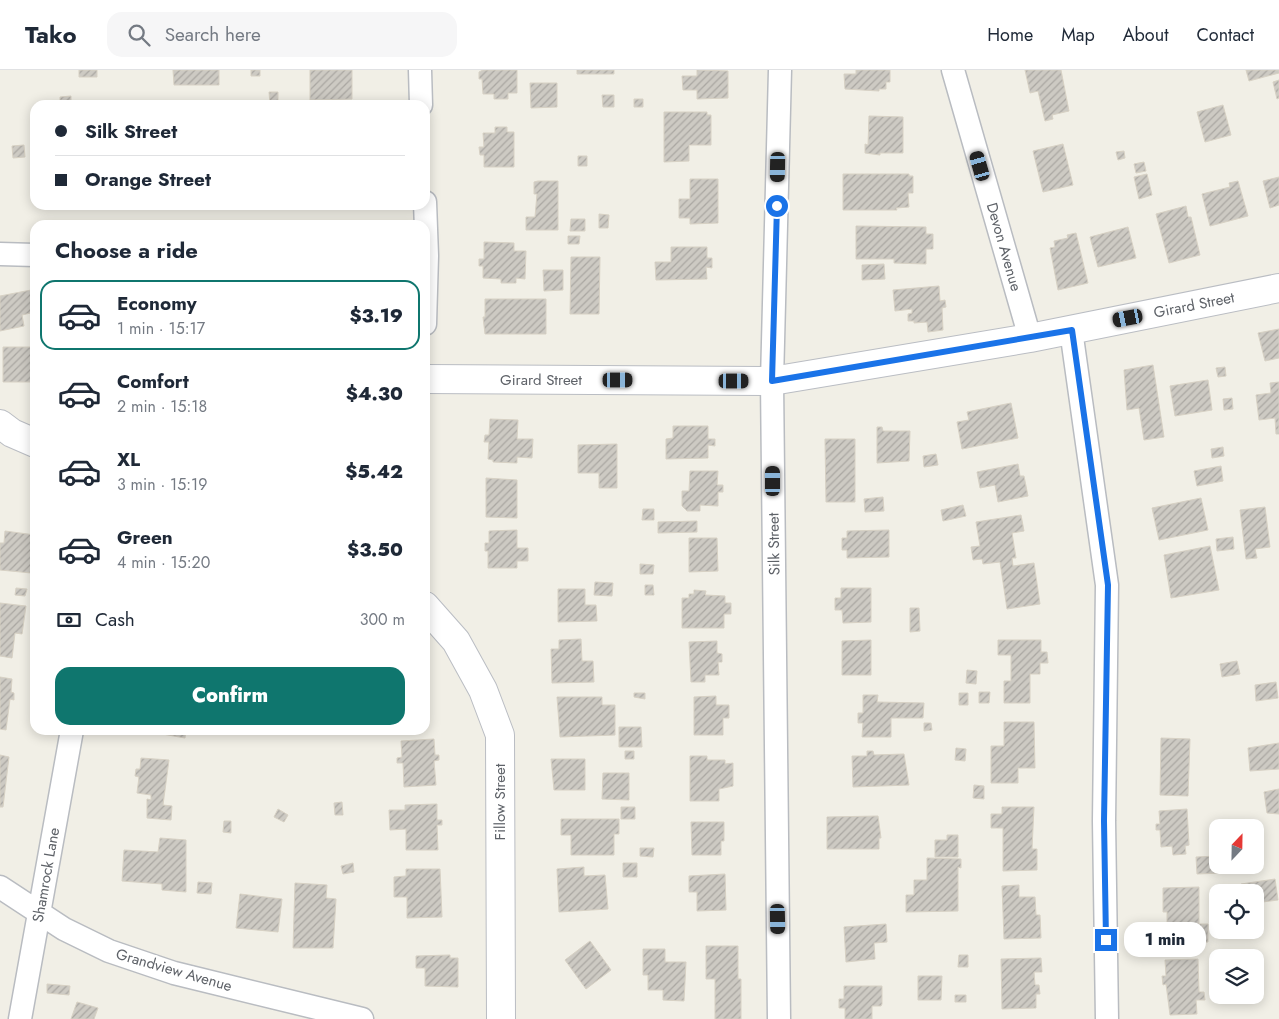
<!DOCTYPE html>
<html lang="en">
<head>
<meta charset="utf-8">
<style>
  body { margin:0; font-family:Jost,sans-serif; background:#f6f6f7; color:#1f2937; height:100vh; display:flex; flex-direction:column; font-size:19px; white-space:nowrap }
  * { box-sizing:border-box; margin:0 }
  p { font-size:16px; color:#747a83 }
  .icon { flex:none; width:28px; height:28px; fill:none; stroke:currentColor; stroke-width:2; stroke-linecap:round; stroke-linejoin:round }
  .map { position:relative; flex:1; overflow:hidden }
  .sheet { position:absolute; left:30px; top:150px; width:400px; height:515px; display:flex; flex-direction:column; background:#fff; border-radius:15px; box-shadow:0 2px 12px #0003 }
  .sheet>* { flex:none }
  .guide { position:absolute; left:30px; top:30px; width:400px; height:110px; border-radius:15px; box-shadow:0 2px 12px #0003; display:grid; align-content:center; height:110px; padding:0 25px; background:#fff }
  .needle { width:32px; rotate:22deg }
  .tools { position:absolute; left:1209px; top:749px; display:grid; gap:10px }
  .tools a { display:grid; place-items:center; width:55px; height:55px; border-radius:10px; background:#fff; box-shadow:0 2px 12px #0003; font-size:25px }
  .end { position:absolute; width:22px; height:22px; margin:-11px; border:6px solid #1a73e8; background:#fff; box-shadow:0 0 0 2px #fff }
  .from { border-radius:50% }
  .bubble { position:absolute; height:35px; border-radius:15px; background:#fff; box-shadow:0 2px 12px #0003; font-size:16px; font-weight:800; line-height:35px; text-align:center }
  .car { position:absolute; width:15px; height:30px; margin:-15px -8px; border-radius:6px; box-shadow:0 0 4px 1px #0007; background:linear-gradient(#222 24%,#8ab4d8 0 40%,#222 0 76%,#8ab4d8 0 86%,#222 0) }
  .guide b { display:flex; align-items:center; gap:18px; height:48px; font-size:19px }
  .guide b+b { border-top:1px solid #e0e1e3 }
  .guide i { width:12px; height:12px; background:#1f2937 }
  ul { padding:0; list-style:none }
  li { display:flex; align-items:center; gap:15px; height:70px; margin:0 10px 8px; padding:0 15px; border:2px solid transparent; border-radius:15px }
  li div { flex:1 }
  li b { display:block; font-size:19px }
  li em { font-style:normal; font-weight:800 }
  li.active { border-color:#0f766e }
  li>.icon { width:45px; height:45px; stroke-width:1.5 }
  h2 { padding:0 25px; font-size:22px; line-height:60px }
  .pay { display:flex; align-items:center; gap:12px; height:55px; padding:0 25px; font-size:19px }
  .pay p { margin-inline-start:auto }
  .cta { display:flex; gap:10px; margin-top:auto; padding:10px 25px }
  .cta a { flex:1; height:58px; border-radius:15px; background:#0f766e; color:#fff; font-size:20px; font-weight:800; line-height:58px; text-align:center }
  header { display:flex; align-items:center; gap:30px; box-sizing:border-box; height:70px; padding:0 25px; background:#fff; border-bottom:1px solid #e0e1e3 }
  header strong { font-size:24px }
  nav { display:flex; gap:28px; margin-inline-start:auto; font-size:18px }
  .search { width:350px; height:45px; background:#f6f6f7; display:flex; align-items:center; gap:12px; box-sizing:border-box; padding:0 18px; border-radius:15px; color:#747a83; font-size:19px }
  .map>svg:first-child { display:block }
</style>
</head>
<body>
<header>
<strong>Tako</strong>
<div class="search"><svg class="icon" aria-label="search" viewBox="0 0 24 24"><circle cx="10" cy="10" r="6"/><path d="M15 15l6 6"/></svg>Search here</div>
<nav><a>Home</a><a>Map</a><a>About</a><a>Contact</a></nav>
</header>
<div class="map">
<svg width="1279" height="949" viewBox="0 0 1279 949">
  <defs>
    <pattern id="building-hatch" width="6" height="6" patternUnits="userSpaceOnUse" patternTransform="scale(1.25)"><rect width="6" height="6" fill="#cdcac3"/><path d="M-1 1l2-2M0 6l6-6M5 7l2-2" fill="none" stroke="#aaa7a2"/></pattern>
  </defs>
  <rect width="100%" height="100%" fill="#f1efe6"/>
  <path fill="url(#building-hatch)" stroke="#d7d1c4" d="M79 0H97V7H79Z
    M173 0H219V15H174Z
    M251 0H260V6H251Z
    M310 0H352V29L310 30Z
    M483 0H517V23H508V29H494V24H483L482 9H479V2Z
    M577 0H614V4H577Z
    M697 0 728 1V28L697 29V20H683L682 6H697Z
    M856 0H890V12H886V19H879V21L845 19 844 4H856Z
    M1025 0H1061L1069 41 1052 45 1053 49 1045 51 1038 21 1030 23Z
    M1246 0H1279V3L1249 11Z
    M1279 10V28L1277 29 1273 12Z
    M530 13H557V37L531 38Z
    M269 22H278V34H270Z
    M602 25H614V37H603Z
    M71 26V35H60V27Z
    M634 29H643V37H634Z
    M1223 35 1231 65 1205 72 1197 42Z
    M664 42H707V45H711V75H689V91L664 92Z
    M869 46 903 47V83H880V85L865 83V74L868 75Z
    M495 57H507V62H514V97H484V85H480L479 77H484L483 63H495Z
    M1063 74 1073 115 1043 122 1033 81Z
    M24 75 25 87 13 88 12 76Z
    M1124 81 1125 88 1118 90 1116 82Z
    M578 86H587V96H578Z
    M1144 92 1146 101 1136 103 1134 94Z
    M843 104H909V106H913V123H908L909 137 896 138 897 140H843Z
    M1147 104 1152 125 1139 129 1134 107Z
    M1279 107V135L1270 138 1263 111Z
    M690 109H718V153L690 154V148H679V129H690Z
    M538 111H558V160H526V147H535L537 124H534V112Z
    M1238 111 1248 146 1210 156 1202 124 1230 117 1229 113Z
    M1186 136 1188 147H1191L1200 185 1169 193 1156 144Z
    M599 144 609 145 608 158H599Z
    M571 149H585V161H570Z
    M856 156 926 157V164H933V179H926V194L894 193V189H856Z
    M1128 157 1136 188 1098 197 1090 167Z
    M1076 163 1088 213 1058 220 1050 178 1055 177 1054 171 1068 168 1067 165Z
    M568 166H580L579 174H568Z
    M484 172 514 173V181H526L525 209 516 208V213H501V209L483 208V196H479V189H484Z
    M671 177H707V188H712V198L706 197 707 209 656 210 655 192H671Z
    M571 187H600L599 244H570Z
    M884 194 885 209 862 210V195Z
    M543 200H563V220L544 221Z
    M939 216 940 231 945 230 946 237 942 238 943 260 928 262 927 252 914 253V251H908V244L912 243V239L895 241 893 220Z
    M31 220 35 242 22 245 24 256 0 261V226Z
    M485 229H546V264H485L483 247H485Z
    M1279 259V288L1265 291 1258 263Z
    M3 277H35V312H3Z
    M1153 295 1164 367 1144 370 1139 338 1127 340 1124 300Z
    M1225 297 1226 306 1218 307 1216 298Z
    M1208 310 1212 340 1175 346 1170 316Z
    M1279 312V364H1276L1275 348 1259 350 1256 325 1271 323 1270 313Z
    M1232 328 1233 339 1224 340 1223 329Z
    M1011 333 1018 368 962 379 957 352 969 350 967 342Z
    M490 349 518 350 517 369H533L532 388 517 387V393L493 392V390L488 389 489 372H484L485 365H489Z
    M673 356H708V369H715V376L708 375V388L666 389V369L673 368Z
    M877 357H882L883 361H910L909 391 877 393Z
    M825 369H855V432H826Z
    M617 374V418H599V403H578V375Z
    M1223 377 1224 386 1212 388 1211 379Z
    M936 384 938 395 924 397 923 386Z
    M1018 394 1020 406H1024L1028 426 998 432 995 415 980 418 977 402Z
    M1221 396 1223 411 1197 416 1194 401Z
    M690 401H718L717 415H723V422H718V436L700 435V441H687L682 436V421H689Z
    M486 408 517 410V448L486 447Z
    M883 427 884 441 865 442 864 429Z
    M1201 428 1208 460 1159 470 1152 438Z
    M963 435 966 446 943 451 941 440Z
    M1265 437 1270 477 1255 479 1257 488 1246 489 1240 440Z
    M643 439H654V450H642Z
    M1021 445 1024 461 1012 463 1016 488H1012L1013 496 1034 493 1040 534 1007 539 1000 492 983 494 982 489 973 490 971 477 980 476 976 452Z
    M697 451V462L658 463V452Z
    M517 460V478H528V491H517V498H488V481H485V473H489V461Z
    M889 460V487L847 488V480H842V468H847V461Z
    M5 461 35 465V489H32L31 503 0 500V473H4Z
    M1233 467 1234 479 1217 481 1216 469Z
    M689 468H717L718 501 689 502Z
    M1210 476 1219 520 1171 528 1164 485Z
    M640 494 654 495 653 504H640Z
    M595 512 613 513 612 526 594 525Z
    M645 515H653L654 525H645Z
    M16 518 27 519 25 526 15 525Z
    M841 518H871V552L843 553 842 540H835V528H841Z
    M558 519H585V535H596L597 551 558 552Z
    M694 520 706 521 705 525 725 526V533H731V544H724V558H682V528H689V524H694Z
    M0 533 26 536 22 564 15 563 12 588 0 586Z
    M910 538H919L920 561 910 562Z
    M581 569 582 591H593L594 612 552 613 551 579H559V570Z
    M871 570V605H842V571Z
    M998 570H1041V582H1047L1048 593H1040V604H1030V633H1004V611H1011V585H998Z
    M717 571V583L722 584V592H718L719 605H705V612H691L689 572Z
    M1237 591 1240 604 1222 607 1220 594Z
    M967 600 977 601 976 614 966 613Z
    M0 607 12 609 11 622 14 623V630L10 629 6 660 0 659Z
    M1276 612 1278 628 1256 631 1255 615Z
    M429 613V635H425V614Z
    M979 622H990L989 633H979Z
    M634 623H645V629L634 627Z
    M959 623H968V635H959Z
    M863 625H878L877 632 924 633 923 648H891V667H862L863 653H858V643H863Z
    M716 626V635H729V648H723V665H694V627Z
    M557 627H602V635H615V665L560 667Z
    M1004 652H1034L1035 698H1018V713H991V676H1004Z
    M924 653H931L932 660 924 661Z
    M619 657H641L642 677H619Z
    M140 660H186L185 668Z
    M1161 668 1190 669 1188 726 1160 725Z
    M434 669 435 685H439V690L434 691 436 715 404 717 403 693H397V688L402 687 401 671Z
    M1279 673V699L1250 701 1248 678Z
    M956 678 966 679 965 691 955 690Z
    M625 681H634V689H625Z
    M867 681H873L874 685 904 684 909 715 853 717 852 686H867Z
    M0 685 9 687 3 737H0Z
    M690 686H707V690H725V694L733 693V716L719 719V731H690Z
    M141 688 169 690 163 735 172 736 171 750 147 748V729L151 730V725L137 723 139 707 135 706 136 699H140Z
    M551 689H585V720H554Z
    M603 703H629V730L602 729Z
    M974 715 984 716V729L973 728Z
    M1279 719V744L1267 743 1264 722Z
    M342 732 343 745H335L334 733Z
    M437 734V750H442V755H437L438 780H406V759L390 760 389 740H405V735Z
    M621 737H635V749H621Z
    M1002 737H1034L1032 779H1037V800L1003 801V758H991V744H1002Z
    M278 739 288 745 284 752 274 747Z
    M1187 739 1189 775 1185 776 1186 784 1173 785 1172 776 1161 777 1160 760H1156V754H1160L1159 741Z
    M878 746 881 768H879V779H827V747Z
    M561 749H619V764H614V785H571V765H561Z
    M224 751H231V763L223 762Z
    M691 752H724V771H721V785H692Z
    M947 765H958V787H935V770H947Z
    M160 768 186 770V822L162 820V814L122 811 124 780 158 782Z
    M640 778H654L653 787 640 786Z
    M1218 786V795H1222L1223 803 1197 804 1196 787Z
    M927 788 961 789V798L958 797V841L906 842V825H914V810H927Z
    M353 793 354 802 343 804 341 796Z
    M623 793H637V807H623Z
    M584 797V806L605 805 608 839 559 842 557 799Z
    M406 799H440L442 847 407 848V827H394V807L406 806Z
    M725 804 726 840 697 841V822H689V806Z
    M1275 809 1278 830 1255 833V822H1242L1241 814Z
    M198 812 212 813 211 824 197 823Z
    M295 813 327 815 326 828 336 829 333 878H293Z
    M1019 815V827H1035L1036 845H1040L1041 868 1004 869 1002 816Z
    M1199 817V854H1208V872L1191 873V859L1167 860V842H1163V818Z
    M240 824 282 829 278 862 236 858Z
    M886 854 887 872 874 873 875 889 846 892 844 857Z
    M590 871 611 900 586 919 565 890Z
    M706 876H738V909H741V949H715V909H706Z
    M643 879H665V892H686L684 931 663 930V920H648V905H643Z
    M450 885V888H458V917L425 916V898H416V886Z
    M959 885H968V897H958Z
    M1233 885H1243V888H1233Z
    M1041 888 1042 902H1034L1035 915H1039L1040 924H1036V938L1002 939 1001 889Z
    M1198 889 1199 922H1204L1205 930H1196L1197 944 1170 945 1166 914 1163 915 1162 906H1166L1165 890Z
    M918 906H942L941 930H918Z
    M47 914 70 916 69 925 47 923Z
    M844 916H882V934L881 936H872V949H845V938H839V929H844Z
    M955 925H966V932H955Z
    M77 932 98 938 94 949H71Z"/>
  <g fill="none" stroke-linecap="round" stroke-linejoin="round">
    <defs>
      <path id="street" d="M420 0 421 35
        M953 0 1030 268
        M425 132 427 186 425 254
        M0 184 35 185
        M1071 260 1107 515 1104 751 1107 949
        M0 817 64 859 109 881 174 903 362 949
        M20 949 72 660
        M779 949 772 311 780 0"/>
      <path id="secondary" d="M425 309 772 311 1030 268 1279 218
        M0 354 12 363 35 373
        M425 536 456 571 483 620 500 665 501 949"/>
    </defs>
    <use href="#street" stroke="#b9bcc1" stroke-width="25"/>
    <use href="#secondary" stroke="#babdc3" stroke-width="30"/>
    <use href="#street" stroke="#fff" stroke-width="22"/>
    <use href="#secondary" stroke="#fff" stroke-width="28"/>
  </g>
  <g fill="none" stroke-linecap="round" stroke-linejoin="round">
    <path stroke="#1a73e8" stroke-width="6" d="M777 136 772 311 1072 260 1108 515 1104 751 1106 870"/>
  </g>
  <g text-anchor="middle" stroke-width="5" stroke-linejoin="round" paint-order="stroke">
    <g font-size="15" fill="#5e6268" stroke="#fff">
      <text transform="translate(1004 177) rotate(74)" y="5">Devon Avenue</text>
      <text transform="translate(1194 235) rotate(-11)" y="5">Girard Street</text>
      <text x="541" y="315">Girard Street</text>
      <text transform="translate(774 474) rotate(-91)" y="5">Silk Street</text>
      <text transform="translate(500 732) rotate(-90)" y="5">Fillow Street</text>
      <text transform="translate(46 805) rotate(-80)" y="5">Shamrock Lane</text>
      <text transform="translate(174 900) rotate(16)" y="5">Grandview Avenue</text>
    </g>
  </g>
</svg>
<div class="tools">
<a><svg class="needle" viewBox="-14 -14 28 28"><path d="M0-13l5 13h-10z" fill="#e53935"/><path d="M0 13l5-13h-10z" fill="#747a83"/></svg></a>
<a><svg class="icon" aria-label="locate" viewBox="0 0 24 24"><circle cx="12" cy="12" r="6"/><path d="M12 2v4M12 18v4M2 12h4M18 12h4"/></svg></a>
<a><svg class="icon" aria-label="layers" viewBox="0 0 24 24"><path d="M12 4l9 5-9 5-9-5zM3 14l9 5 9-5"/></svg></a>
</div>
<i class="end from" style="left:777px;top:136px"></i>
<i class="end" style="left:1106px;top:870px"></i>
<div class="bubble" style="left:1124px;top:852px;width:82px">1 min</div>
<i class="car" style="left:980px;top:96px;rotate:344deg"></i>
<i class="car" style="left:778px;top:97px;rotate:181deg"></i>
<i class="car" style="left:1128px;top:248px;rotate:259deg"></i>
<i class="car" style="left:618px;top:310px;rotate:90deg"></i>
<i class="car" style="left:734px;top:311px;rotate:90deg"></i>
<i class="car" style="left:773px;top:411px;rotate:0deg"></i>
<i class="car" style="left:778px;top:849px;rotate:179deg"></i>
<div class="guide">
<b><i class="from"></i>Silk Street</b>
<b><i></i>Orange Street</b>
</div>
<section class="sheet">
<h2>Choose a ride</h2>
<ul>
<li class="active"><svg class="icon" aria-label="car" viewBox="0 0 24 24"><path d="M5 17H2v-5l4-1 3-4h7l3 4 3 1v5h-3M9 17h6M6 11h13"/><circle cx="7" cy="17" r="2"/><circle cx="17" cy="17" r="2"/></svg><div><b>Economy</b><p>1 min · 15:17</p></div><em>$3.19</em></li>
<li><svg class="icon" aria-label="car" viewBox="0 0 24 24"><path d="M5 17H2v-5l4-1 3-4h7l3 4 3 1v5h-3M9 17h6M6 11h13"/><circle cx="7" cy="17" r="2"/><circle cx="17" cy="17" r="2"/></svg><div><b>Comfort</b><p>2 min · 15:18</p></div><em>$4.30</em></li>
<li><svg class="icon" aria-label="car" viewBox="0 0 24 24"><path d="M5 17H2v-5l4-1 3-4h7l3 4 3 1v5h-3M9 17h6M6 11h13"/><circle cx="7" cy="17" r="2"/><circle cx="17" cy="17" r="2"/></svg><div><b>XL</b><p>3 min · 15:19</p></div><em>$5.42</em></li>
<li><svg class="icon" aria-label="car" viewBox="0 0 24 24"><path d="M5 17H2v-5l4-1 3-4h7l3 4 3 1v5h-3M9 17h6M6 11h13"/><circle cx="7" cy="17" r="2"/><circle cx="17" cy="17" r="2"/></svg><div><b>Green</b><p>4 min · 15:20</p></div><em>$3.50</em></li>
</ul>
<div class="pay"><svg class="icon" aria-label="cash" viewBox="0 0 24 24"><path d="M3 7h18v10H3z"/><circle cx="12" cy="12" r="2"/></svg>Cash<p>300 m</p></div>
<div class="cta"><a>Confirm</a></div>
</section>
</div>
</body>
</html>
